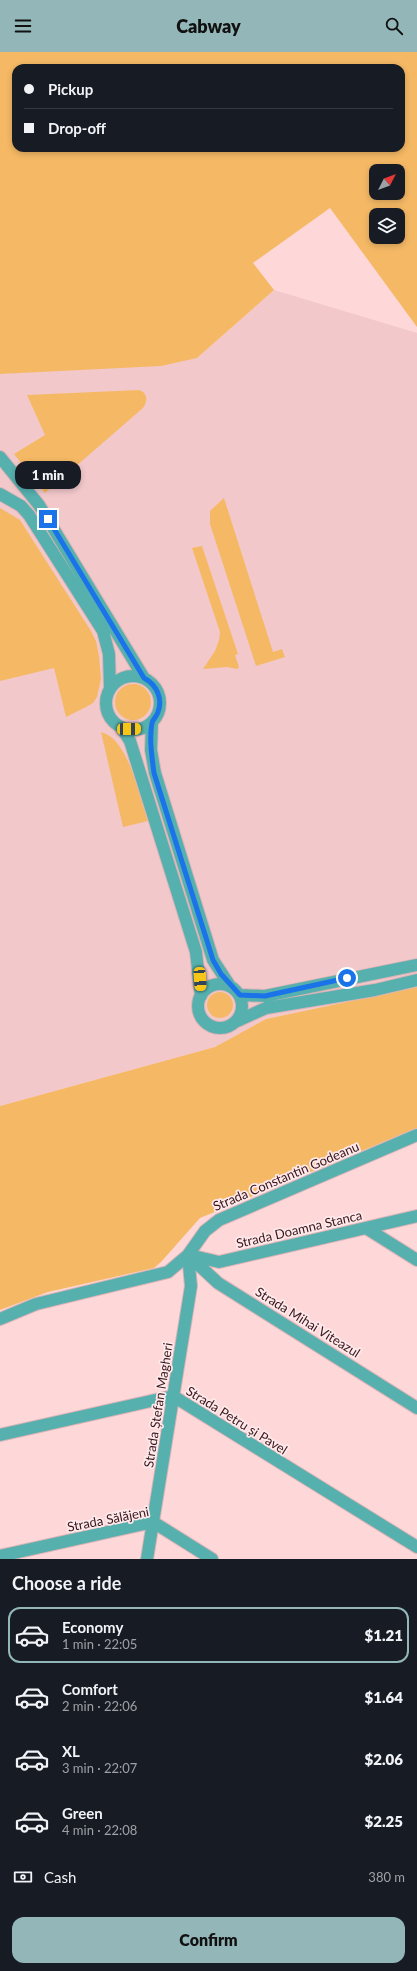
<!DOCTYPE html>
<html lang="en">
<head>
<meta charset="utf-8">
<style>
  body { margin:0; font-family:Lato,sans-serif; background:#20242c; color:#f1f3f6; height:100vh; display:flex; flex-direction:column; font-size:15px; white-space:nowrap }
  * { box-sizing:border-box; margin:0 }
  p { font-size:13px; color:#9ea1a6 }
  .icon { flex:none; width:22px; height:22px; fill:none; stroke:currentColor; stroke-width:2; stroke-linecap:round; stroke-linejoin:round }
  .map { position:relative; height:1507px; overflow:hidden }
  .details { display:flex; flex-direction:column; background:#171b24; flex:1 }
  .details>* { flex:none }
  .hud { position:absolute; left:12px; top:12px; width:393px; height:88px; border-radius:12px; box-shadow:0 2px 6px #0003; display:grid; align-content:center; height:88px; padding:0 12px; background:#171b24 }
  .needle { width:26px; rotate:48deg }
  .controls { position:absolute; left:369px; top:112px; display:grid; gap:8px }
  .controls a { display:grid; place-items:center; width:36px; height:36px; border-radius:8px; background:#171b24; box-shadow:0 2px 6px #0003; font-size:20px }
  .end { position:absolute; width:18px; height:18px; margin:-9px; border:5px solid #1a73e8; background:#fff; box-shadow:0 0 0 2px #fff }
  .from { border-radius:50% }
  .bubble { position:absolute; height:28px; border-radius:12px; background:#171b24; box-shadow:0 2px 6px #0003; font-size:13px; font-weight:800; line-height:28px; text-align:center }
  .car { position:absolute; width:12px; height:24px; margin:-12px -6px; border-radius:5px; box-shadow:0 0 3px 1px #0007; background:linear-gradient(#f5c518 24%,#345 0 40%,#f5c518 0 76%,#345 0 86%,#f5c518 0) }
  .hud b { display:flex; align-items:center; gap:14px; height:38px; font-size:15px }
  .hud b+b { border-top:1px solid #363941 }
  .hud i { width:10px; height:10px; background:#f1f3f6 }
  ul { padding:0; list-style:none }
  li { display:flex; align-items:center; gap:12px; height:56px; margin:0 8px 6px; padding:0 4px; border:2px solid transparent; border-radius:12px }
  li div { flex:1 }
  li b { display:block; font-size:15px }
  li em { font-style:normal; font-weight:800 }
  li.selected { border-color:#93b7b8 }
  li>.icon { width:36px; height:36px; stroke-width:1.5 }
  h2 { padding:0 12px; font-size:18px; line-height:48px }
  .pay { display:flex; align-items:center; gap:10px; height:44px; padding:0 12px; font-size:15px }
  .pay p { margin-inline-start:auto }
  .cta { display:flex; gap:8px; margin-top:auto; padding:8px 12px }
  .cta a { flex:1; height:46px; border-radius:12px; background:#93b7b8; color:#111; font-size:16px; font-weight:800; line-height:46px; text-align:center }
  header { display:flex; justify-content:space-between; align-items:center; height:52px; padding:0 12px; background:#93b7b8; color:#111; font-size:18px; font-weight:800 }
  .map>svg:first-child { display:block }
</style>
</head>
<body>
<header><svg class="icon" aria-label="menu" viewBox="0 0 24 24"><path d="M4 6h16M4 12h16M4 18h16"/></svg>Cabway<svg class="icon" aria-label="search" viewBox="0 0 24 24"><circle cx="10" cy="10" r="6"/><path d="M15 15l6 6"/></svg></header>
<div class="map">
<svg width="417" height="1507" viewBox="0 0 417 1507">
  <rect width="100%" height="100%" fill="#fed7d9"/>
  <path fill="#f2c8cb" d="M274 238 417 281V935L266 967 215 995 0 1054V322L197 306Z"/>
  <path fill="#f5b965" fill-rule="evenodd" d="M0 0H417V275L330 156 253 211 274 238 197 306 161 314 0 322ZM16 16H401V96H16ZM376 119H398V141H376ZM376 163H398V185H376Z
    M139 338C148 341 148 349 143 356L45 441 14 402 45 383 27 343Z
    M224 446 273 600 282 597 285 605 256 614 210 472V459Z
    M0 456 20 468 91 579 96 589 99 604 101 627 97 645 93 651 86 655 66 665 54 616 0 629Z
    M202 494 238 602 235 603 239 615 237 617 227 615 203 617 215 599 219 588 220 580 192 496Z
    M115 650a18 18 0 1 1 36 0a18 18 0 1 1-36 0Z
    M101 680C129 687 139 744 148 769L123 775Z
    M417 935V1076L200 1166 161 1210 154 1216 48 1240 0 1258V1054L215 995 266 967Z
    M207 953a13 13 0 1 1 26 0a13 13 0 1 1-26 0Z"/>
  <g fill="none" stroke-linecap="round" stroke-linejoin="round">
    <defs>
      <path id="street" d="M0 405 39 453 144 626
        M0 442 21 454 29 463 103 579 109 602 110 637
        M106 651a27 27 0 1 1 54 0a27 27 0 1 1-54 0Z
        M152 670 151 698 155 721 213 908 230 934
        M121 675 130 689 196 900 201 944
        M198 954a22 22 0 1 1 44 0a22 22 0 1 1-44 0Z
        M240 943 265 944 417 913
        M235 970 266 956 375 938 417 928
        M366 1176 417 1208
        M188 1203 218 1231 417 1356
        M189 1203 219 1210 417 1164
        M0 1267 36 1252 168 1220 188 1203 205 1179 219 1168 417 1083
        M0 1383 173 1344 417 1495
        M0 1504 153 1470 212 1507
        M147 1507 191 1234 188 1203"/>
    </defs>
    <use href="#street" stroke="#dab4b7" stroke-width="14"/>
    <use href="#street" stroke="#55b0ae" stroke-width="12"/>
  </g>
  <g fill="none" stroke-linecap="round" stroke-linejoin="round">
    <path stroke="#1a73e8" stroke-width="5" d="M48 467 144 626C157 633 163 647 158 660 157 664 153 667 152 671 149 687 152 705 154 721L213 908 221 922 240 943 265 944 347 926"/>
  </g>
  <g text-anchor="middle" stroke-width="3.5" stroke-linejoin="round" paint-order="stroke">
    <g font-size="13" fill="#38151a" stroke="#fee9eb">
      <text transform="translate(286 1124) rotate(-23)" y="5">Strada Constantin Godeanu</text>
      <text transform="translate(299 1177) rotate(-13)" y="5">Strada Doamna Stanca</text>
      <text transform="translate(308 1270) rotate(32)" y="5">Strada Mihai Viteazul</text>
      <text transform="translate(158 1353) rotate(-81)" y="5">Strada Ștefan Magheri</text>
      <text transform="translate(237 1368) rotate(32)" y="5">Strada Petru și Pavel</text>
      <text transform="translate(108 1467) rotate(-11)" y="5">Strada Sălăjeni</text>
    </g>
  </g>
</svg>
<div class="controls">
<a><svg class="needle" viewBox="-14 -14 28 28"><path d="M0-13l5 13h-10z" fill="#e53935"/><path d="M0 13l5-13h-10z" fill="#9ea1a6"/></svg></a>
<a><svg class="icon" aria-label="layers" viewBox="0 0 24 24"><path d="M12 4l9 5-9 5-9-5zM3 14l9 5 9-5"/></svg></a>
</div>
<i class="end from" style="left:347px;top:926px"></i>
<i class="end" style="left:48px;top:467px"></i>
<div class="bubble" style="left:15px;top:409px;width:66px">1 min</div>
<i class="car" style="left:129px;top:677px;rotate:89deg"></i>
<i class="car" style="left:200px;top:927px;rotate:176deg"></i>
<div class="hud">
<b><i class="from"></i>Pickup</b>
<b><i></i>Drop-off</b>
</div>
</div>
<section class="details">
<h2>Choose a ride</h2>
<ul>
<li class="selected"><svg class="icon" aria-label="car" viewBox="0 0 24 24"><path d="M5 17H2v-5l4-1 3-4h7l3 4 3 1v5h-3M9 17h6M6 11h13"/><circle cx="7" cy="17" r="2"/><circle cx="17" cy="17" r="2"/></svg><div><b>Economy</b><p>1 min · 22:05</p></div><em>$1.21</em></li>
<li><svg class="icon" aria-label="car" viewBox="0 0 24 24"><path d="M5 17H2v-5l4-1 3-4h7l3 4 3 1v5h-3M9 17h6M6 11h13"/><circle cx="7" cy="17" r="2"/><circle cx="17" cy="17" r="2"/></svg><div><b>Comfort</b><p>2 min · 22:06</p></div><em>$1.64</em></li>
<li><svg class="icon" aria-label="car" viewBox="0 0 24 24"><path d="M5 17H2v-5l4-1 3-4h7l3 4 3 1v5h-3M9 17h6M6 11h13"/><circle cx="7" cy="17" r="2"/><circle cx="17" cy="17" r="2"/></svg><div><b>XL</b><p>3 min · 22:07</p></div><em>$2.06</em></li>
<li><svg class="icon" aria-label="car" viewBox="0 0 24 24"><path d="M5 17H2v-5l4-1 3-4h7l3 4 3 1v5h-3M9 17h6M6 11h13"/><circle cx="7" cy="17" r="2"/><circle cx="17" cy="17" r="2"/></svg><div><b>Green</b><p>4 min · 22:08</p></div><em>$2.25</em></li>
</ul>
<div class="pay"><svg class="icon" aria-label="cash" viewBox="0 0 24 24"><path d="M3 7h18v10H3z"/><circle cx="12" cy="12" r="2"/></svg>Cash<p>380 m</p></div>
<div class="cta"><a>Confirm</a></div>
</section>
</body>
</html>
